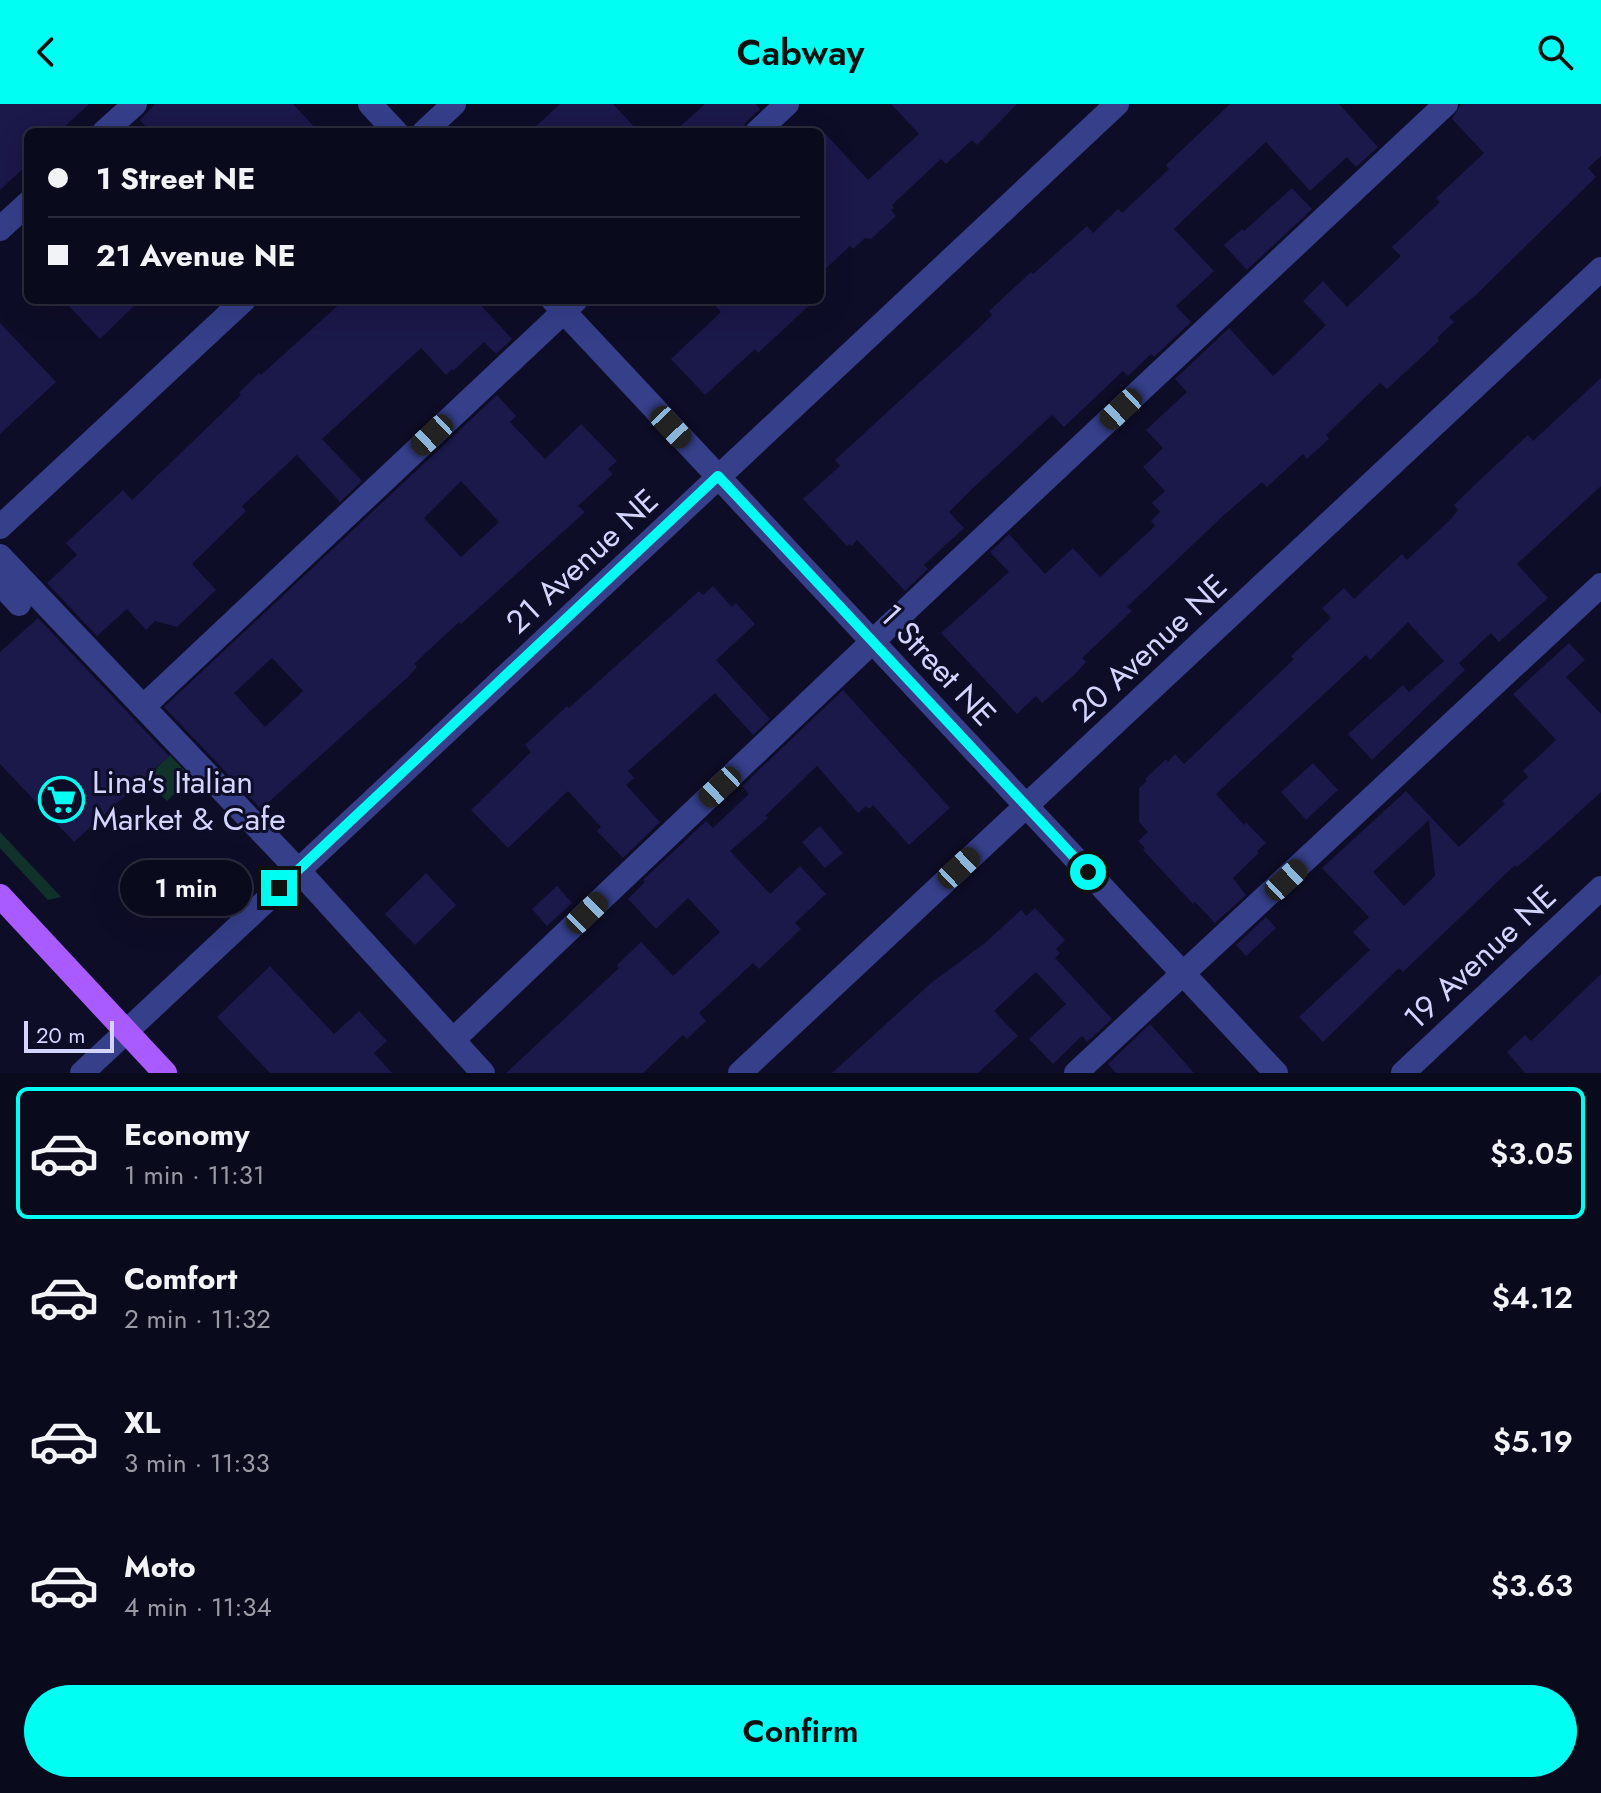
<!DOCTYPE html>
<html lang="en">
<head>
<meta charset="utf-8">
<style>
  body { margin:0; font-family:Jost,sans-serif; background:#18182a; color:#f1f3f6; height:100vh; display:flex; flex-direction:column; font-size:30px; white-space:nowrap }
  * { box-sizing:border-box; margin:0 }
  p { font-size:26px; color:#999aa4 }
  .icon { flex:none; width:44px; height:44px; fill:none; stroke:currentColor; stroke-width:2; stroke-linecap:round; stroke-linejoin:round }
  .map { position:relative; height:969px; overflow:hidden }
  .panel { display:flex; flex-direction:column; background:#0a0a1d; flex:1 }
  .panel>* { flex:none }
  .guide { position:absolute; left:24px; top:24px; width:800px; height:176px; border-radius:12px; box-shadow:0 8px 32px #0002,0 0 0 2px #2a2b3b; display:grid; align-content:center; height:176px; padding:0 24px; background:#0a0a1d }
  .scale { position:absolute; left:24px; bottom:20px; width:90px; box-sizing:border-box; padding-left:8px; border:4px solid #d4d5ff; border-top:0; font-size:22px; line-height:28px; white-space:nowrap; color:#d4d5ff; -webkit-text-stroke:6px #0e0d27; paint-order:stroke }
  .end { position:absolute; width:36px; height:36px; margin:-18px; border:10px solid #00fff2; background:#111; box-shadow:0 0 0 4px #111 }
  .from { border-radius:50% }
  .bubble { position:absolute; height:56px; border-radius:28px; background:#0a0a1d; box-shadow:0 8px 32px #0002,0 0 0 2px #2a2b3b; font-size:26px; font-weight:600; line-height:56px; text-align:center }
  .car { position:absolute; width:24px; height:48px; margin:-24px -12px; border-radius:10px; box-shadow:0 0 6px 2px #0007; background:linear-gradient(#222 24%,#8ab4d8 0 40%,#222 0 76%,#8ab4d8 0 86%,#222 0) }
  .guide b { display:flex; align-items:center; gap:28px; height:76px; font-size:30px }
  .guide b+b { border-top:2px solid #2a2b3b }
  .guide i { width:20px; height:20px; background:#f1f3f6 }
  ul { padding:14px 0 0; list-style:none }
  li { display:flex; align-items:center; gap:24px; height:132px; margin:0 16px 12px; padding:0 8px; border:4px solid transparent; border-radius:12px }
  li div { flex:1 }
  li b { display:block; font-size:30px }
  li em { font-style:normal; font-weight:600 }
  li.selected { border-color:#00fff2 }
  li>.icon { width:72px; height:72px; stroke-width:1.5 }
  .primary-button { display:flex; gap:16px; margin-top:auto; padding:16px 24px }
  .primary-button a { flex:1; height:92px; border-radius:48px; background:#00fff2; color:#111; font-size:32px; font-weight:600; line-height:92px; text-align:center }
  header { display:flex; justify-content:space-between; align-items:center; height:104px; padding:0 24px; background:#00fff2; color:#111; font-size:36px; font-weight:600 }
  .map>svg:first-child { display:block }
</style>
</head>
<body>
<header><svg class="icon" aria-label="back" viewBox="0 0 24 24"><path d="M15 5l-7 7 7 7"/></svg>Cabway<svg class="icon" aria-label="search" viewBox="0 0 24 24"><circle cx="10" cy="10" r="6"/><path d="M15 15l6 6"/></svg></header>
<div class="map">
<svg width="1601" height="969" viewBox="0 0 1601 969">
  <rect width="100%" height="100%" fill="#0e0d27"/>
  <path fill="#10322b" d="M170 651 191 673 167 697 145 675Z
    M0 728 61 793 48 796 0 744Z"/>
  <path fill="#1b184a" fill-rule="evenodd" d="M0 0H89L59 28H28V60L0 86Z
    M155 0H293L319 28H151L140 16Z
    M560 0H613L639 28H530Z
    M705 0H756L760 5 746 18 742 28H674Z
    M891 0H1017L977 41 972 36 946 60 941 55 892 101 894 104 891 106 896 112 871 135 865 134 853 145 850 142 820 170V24L868 76 919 30Z
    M1230 0H1339L1378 43 1356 63 1347 53 1310 87 1266 38 1204 96 1174 125 1214 167 1176 202 1191 218 1154 253 1151 250 1128 272 1123 267 1064 323 1052 311 972 385 949 408 964 424 924 461 928 465 905 487 857 436 852 442 849 440 847 442 803 395 840 362 835 356 980 223 992 211 989 207 1031 168 1033 170 1087 122 1093 129 1118 105 1122 109 1169 65 1166 61Z
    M1461 0H1601V52L1588 64 1596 73 1476 191 1449 213 1454 218 1437 234 1439 237 1387 285 1380 279 1326 331 1329 335 1307 355 1303 350 1267 383 1262 378 1223 412 1127 503 1132 507 1082 554 1086 558 1074 571 1042 599 1036 592 1017 610 941 529 1009 468 990 448 1009 430 1045 470 1073 444 1100 473 1155 422 1151 417 1160 408 1152 399 1165 387 1143 363 1163 344 1146 326 1187 288 1175 275 1229 224 1273 272 1326 221 1303 197 1323 177 1347 203 1401 152 1392 143 1440 98 1436 94 1484 49 1452 15Z
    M1292 84 1312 105 1247 166 1224 141 1242 125 1244 127Z
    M63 196H140L100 235Z
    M344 196H476L512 235 496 250 484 238 453 267 452 265 446 271 421 244 322 335 362 377 340 398 297 351 242 402 246 407 192 460 216 486 177 523 155 517 146 526 127 505 97 532 47 479 77 451 66 439 123 386 132 396 241 291 239 289 259 269 261 271Z
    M710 196H815L758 249 755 245 705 291 671 255 721 208Z
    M0 219 56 278 0 330Z
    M1601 274V382L1517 460 1548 494 1499 538 1491 529 1459 559 1465 566 1372 656 1348 630 1403 581 1409 588 1444 557 1408 518 1370 556 1366 551 1216 690 1244 721 1246 718 1266 739 1257 747 1259 749 1233 774 1246 791 1215 819 1195 798 1193 800 1143 746 1145 744 1138 737 1148 728 1139 718V684L1147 677 1145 675 1166 655 1168 658 1175 650 1184 660 1294 555 1291 552 1331 514 1322 504 1344 484 1354 495 1402 450 1407 456 1451 415 1458 406 1454 401 1483 373 1528 331 1533 337Z
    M497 291 516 312 510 318 545 355 581 320 617 357 608 365 613 370 578 402 585 408 461 520 459 518 414 560 417 563 409 572 261 705 164 603ZM461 377 499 418 461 453 424 414ZM272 554 303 587 265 623 234 589Z
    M713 482 732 503 736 499 755 520 716 556 770 615 753 631 715 589 628 667 634 674 626 681 660 718 623 754 597 727 601 723 568 687 508 744 471 706 531 648 525 641 567 602 569 604 699 487 703 491Z
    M38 514 169 652 74 738 0 660V548Z
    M1569 539 1585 556 1566 573 1601 610V688L1554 731 1517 763 1515 761 1403 868 1399 864 1323 938 1299 913 1370 846 1353 828 1369 813 1322 764 1406 687 1459 743 1505 700 1502 697 1528 673 1523 667 1556 636 1513 590ZM1429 716 1435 772 1404 802 1373 768Z
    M843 586 950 704 909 741 873 701 869 705 866 702 858 709 817 662 765 712 768 714 730 747 770 790 800 762 826 790 795 819 801 825 759 865 753 859 699 909 706 917 687 935 683 931 643 969H506L619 864 617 861 641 838 673 872 720 828 688 794 656 825 628 795 645 778 643 776 706 717 713 724 749 690 742 682Z
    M1313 659 1338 686 1306 716 1281 688Z
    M820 722 843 749 825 764 802 738Z
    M426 769 456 801 415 841 385 810Z
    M557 782 572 799 547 822 532 805Z
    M1035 804 1065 836 1056 845 1060 849 1055 854 1112 915 1087 938 1082 932 1053 960 1029 935 1066 900 1036 868 994 907 1018 932 978 969H832L931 879 985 839 1021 806 1026 812Z
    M1266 813 1276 824 1246 852 1236 841Z
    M270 862 334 930 359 907 387 937 374 949 392 969H270L217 913Z
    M1601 870V969H1525L1507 948 1525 931 1531 937Z
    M1150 920 1170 942 1194 969H1116L1108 960Z"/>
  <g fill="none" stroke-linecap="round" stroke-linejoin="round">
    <path stroke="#353f8a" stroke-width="24" d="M370 0 396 28
      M104 28 135 0
      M424 28 454 0
      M757 28 787 0
      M0 125 28 99
      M553 196 1276 969
      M0 423 244 196
      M0 452 298 766 483 969
      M0 479 19 500
      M143 603 576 196
      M453 936 889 522 1446 0
      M82 969 1117 0
      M740 969 1601 165
      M1076 969 1601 481
      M1403 969 1601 784"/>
    <path stroke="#a95bff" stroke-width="24" d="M0 792 165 969"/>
  </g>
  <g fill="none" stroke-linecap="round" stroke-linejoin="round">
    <path stroke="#00fff2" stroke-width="10" d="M279 784 718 372 1088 768"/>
  </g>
  <defs>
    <symbol id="supermarket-ring" viewBox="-11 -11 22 22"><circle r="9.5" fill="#0e0d27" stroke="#00fff2" stroke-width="1.5"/><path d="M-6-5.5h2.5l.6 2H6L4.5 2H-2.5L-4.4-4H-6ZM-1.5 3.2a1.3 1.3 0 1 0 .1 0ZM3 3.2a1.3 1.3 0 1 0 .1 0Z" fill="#00fff2"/></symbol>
  </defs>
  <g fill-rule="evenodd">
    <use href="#supermarket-ring" x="36" y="670" width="51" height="51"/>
  </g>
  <g text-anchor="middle" stroke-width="6" stroke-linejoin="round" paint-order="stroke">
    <g font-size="32" fill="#d4d5ff" stroke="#0e0d27">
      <text transform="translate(582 457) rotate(-43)" y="11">21 Avenue NE</text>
      <text transform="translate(1149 544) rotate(-43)" y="11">20 Avenue NE</text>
      <text transform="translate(938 561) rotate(47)" y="11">1 Street NE</text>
      <text transform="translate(1480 853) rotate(-43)" y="11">19 Avenue NE</text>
    </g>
    <g font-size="32" fill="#d4d5ff" stroke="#0e0d27" text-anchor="start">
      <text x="92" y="689">Lina's Italian<tspan x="92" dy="37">Market &amp; Cafe</tspan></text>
    </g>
  </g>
</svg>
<div class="scale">20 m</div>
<i class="end from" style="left:1088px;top:768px"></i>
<i class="end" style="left:279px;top:784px"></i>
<div class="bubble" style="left:120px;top:756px;width:132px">1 min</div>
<i class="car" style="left:1121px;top:305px;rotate:227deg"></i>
<i class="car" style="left:671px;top:323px;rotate:137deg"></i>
<i class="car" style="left:432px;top:331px;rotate:227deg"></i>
<i class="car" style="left:720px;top:683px;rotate:227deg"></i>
<i class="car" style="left:959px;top:764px;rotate:47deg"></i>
<i class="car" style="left:1286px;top:776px;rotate:47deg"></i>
<i class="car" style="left:587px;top:809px;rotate:46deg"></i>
<div class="guide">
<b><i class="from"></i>1 Street NE</b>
<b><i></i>21 Avenue NE</b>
</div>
</div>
<section class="panel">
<ul>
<li class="selected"><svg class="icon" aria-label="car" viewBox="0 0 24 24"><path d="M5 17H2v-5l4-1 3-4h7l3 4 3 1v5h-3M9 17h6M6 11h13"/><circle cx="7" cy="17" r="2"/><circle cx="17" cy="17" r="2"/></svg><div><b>Economy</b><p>1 min · 11:31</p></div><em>$3.05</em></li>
<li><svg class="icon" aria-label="car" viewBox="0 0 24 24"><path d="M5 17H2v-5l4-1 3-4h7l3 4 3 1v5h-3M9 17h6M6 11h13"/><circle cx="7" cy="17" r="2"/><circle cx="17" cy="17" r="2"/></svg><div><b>Comfort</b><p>2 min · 11:32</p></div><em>$4.12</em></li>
<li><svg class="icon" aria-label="car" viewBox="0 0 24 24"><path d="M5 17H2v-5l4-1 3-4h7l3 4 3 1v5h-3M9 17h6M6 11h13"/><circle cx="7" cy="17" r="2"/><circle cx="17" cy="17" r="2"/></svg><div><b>XL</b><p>3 min · 11:33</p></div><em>$5.19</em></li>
<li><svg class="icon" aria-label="car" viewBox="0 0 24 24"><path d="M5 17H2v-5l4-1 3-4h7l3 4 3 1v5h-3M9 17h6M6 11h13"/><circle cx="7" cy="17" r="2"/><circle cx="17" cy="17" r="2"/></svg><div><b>Moto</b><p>4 min · 11:34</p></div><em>$3.63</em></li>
</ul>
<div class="primary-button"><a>Confirm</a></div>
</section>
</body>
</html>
